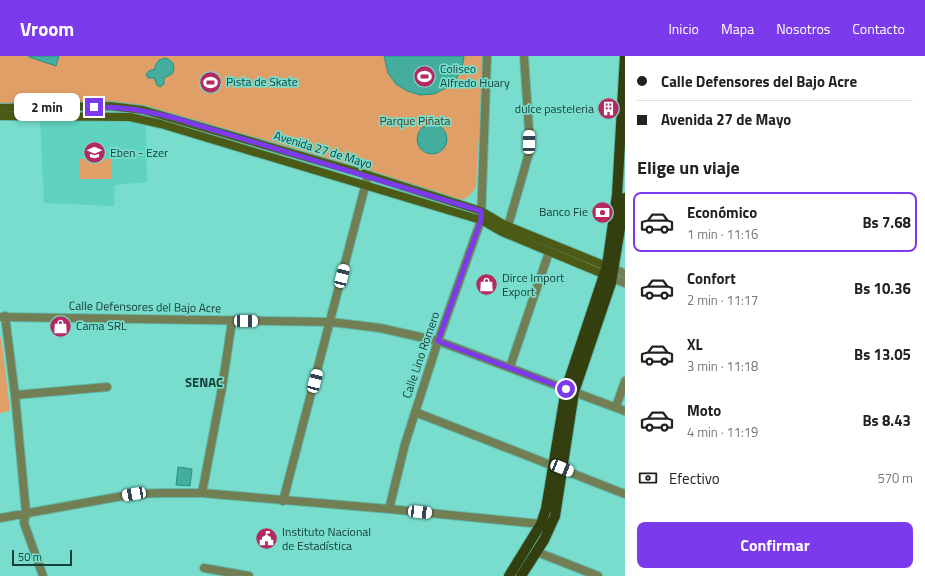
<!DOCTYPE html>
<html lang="es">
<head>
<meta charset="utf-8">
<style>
  body { margin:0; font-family:"Titillium Web",sans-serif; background:#f6f6f6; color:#222; height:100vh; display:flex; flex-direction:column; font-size:15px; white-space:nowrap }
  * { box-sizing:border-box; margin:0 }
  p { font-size:13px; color:#767676 }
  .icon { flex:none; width:22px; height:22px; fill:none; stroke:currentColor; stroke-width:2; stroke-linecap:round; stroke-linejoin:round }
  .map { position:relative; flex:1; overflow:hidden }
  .drawer { display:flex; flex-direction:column; background:#fff; width:300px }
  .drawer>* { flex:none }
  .banner { display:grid; align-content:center; height:88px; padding:0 12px; background:#fff }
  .scale { position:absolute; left:12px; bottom:10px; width:60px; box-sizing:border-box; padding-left:4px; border:2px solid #15413a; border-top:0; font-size:11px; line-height:14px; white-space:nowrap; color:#15413a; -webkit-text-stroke:3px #78ddcc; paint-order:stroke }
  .end { position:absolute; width:18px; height:18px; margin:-9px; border:5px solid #7c3aed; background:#fff; box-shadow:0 0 0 2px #fff }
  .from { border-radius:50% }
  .bubble { position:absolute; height:28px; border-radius:8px; background:#fff; box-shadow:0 2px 6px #0003; font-size:13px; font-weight:700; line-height:28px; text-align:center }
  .car { position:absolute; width:12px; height:24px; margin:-12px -6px; border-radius:5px; box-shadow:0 0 3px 1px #0007; background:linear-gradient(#fff 24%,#345 0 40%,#fff 0 76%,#345 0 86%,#fff 0) }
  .banner b { display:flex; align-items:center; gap:14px; height:38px; font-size:15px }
  .banner b+b { border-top:1px solid #e0e0e0 }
  .banner i { width:10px; height:10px; background:#222 }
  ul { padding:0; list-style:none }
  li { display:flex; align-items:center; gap:12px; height:60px; margin:0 8px 6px; padding:0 4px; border:2px solid transparent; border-radius:8px }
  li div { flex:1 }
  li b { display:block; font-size:15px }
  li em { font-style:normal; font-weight:700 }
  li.selected { border-color:#7c3aed }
  li>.icon { width:36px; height:36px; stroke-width:1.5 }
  h2 { padding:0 12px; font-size:18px; line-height:48px }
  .pay { display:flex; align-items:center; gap:10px; height:44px; padding:0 12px; font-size:15px }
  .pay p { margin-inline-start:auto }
  .action { display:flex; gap:8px; margin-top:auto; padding:8px 12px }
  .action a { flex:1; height:46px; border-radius:8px; background:#7c3aed; color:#fff; font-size:16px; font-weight:700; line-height:46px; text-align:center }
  header { display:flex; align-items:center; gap:24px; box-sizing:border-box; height:56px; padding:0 20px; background:#7c3aed; color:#fff }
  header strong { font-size:19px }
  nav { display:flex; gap:22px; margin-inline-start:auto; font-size:14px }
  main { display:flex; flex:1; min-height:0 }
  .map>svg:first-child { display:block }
</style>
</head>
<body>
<header>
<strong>Vroom</strong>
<nav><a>Inicio</a><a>Mapa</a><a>Nosotros</a><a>Contacto</a></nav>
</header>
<main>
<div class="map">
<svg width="625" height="520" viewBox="0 0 625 520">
  <rect width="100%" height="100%" fill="#78ddcc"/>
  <path fill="#5fd2c0" d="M40 62 127 63 146 67 147 126 115 129 114 150 44 147Z"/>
  <path fill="#e09f66" d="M0 0H482L481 44 476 131C471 139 465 146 455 144L171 58 137 49 110 48 0 51Z
    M80 103H112V123H80Z
    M0 280 2 287 10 355 0 357Z"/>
  <path fill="#44ad9d" stroke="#239384" d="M29 0H59L56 10 29 1Z
    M384 0H464L462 12 456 23 446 32 434 38 420 39 407 35 396 28 388 17Z
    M165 2 168 3 173 7 174 13 172 18 164 22V28L160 31 157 29 154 22H148L146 18 149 15 155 13V10L159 4Z
    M605 48H614L613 58H604Z
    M417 83a15 15 0 1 1 30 0a15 15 0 1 1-30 0Z
    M178 411 192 413 190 430 176 429Z"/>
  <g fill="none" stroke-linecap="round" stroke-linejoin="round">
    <defs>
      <path id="minor" d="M508 170 529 97V74L524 0
        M5 260 15 339 26 457 24 467 43 520
        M0 261 331 266 380 272 438 285 566 333
        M510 311 549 196
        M574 336 625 355
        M15 339 107 331
        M616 351 625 325
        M415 356 625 438
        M202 437 222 332 232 265
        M283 445 368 119
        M389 453 405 388 438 285 481 164 487 0
        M0 462 134 438 162 437H202L389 453 541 468
        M537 496 598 520
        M204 512 249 520"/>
      <path id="tertiary" d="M614 213 625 218
        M612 222 625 227"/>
      <path id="secondary" d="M0 52 110 50 143 54 368 119 481 155 503 168 611 212
        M0 60 130 61 161 68 481 164 502 176 608 220"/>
      <path id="primary" d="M509 520 541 468 546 453 566 333 607 210 617 139 625 0
        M521 520 544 484 555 460 574 336 611 227 625 142"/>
    </defs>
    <use href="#minor" stroke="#62bbac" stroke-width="10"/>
    <use href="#tertiary" stroke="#62bbac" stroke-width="10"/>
    <use href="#secondary" stroke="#62bbac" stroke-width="10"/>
    <use href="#primary" stroke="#62bbac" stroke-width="12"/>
    <use href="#minor" stroke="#727f55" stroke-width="8"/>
    <use href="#tertiary" stroke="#727f55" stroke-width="8"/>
    <use href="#secondary" stroke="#4b5b16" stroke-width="8"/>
    <use href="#primary" stroke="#333f0f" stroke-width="10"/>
  </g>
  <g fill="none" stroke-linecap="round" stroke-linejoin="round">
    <path stroke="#7c3aed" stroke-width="5" d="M94 51C123 50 146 55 174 62L481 155V164L438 285 566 333"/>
  </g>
  <defs>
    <symbol id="stadium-disc" viewBox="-11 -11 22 22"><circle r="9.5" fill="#b52961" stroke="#78ddcc"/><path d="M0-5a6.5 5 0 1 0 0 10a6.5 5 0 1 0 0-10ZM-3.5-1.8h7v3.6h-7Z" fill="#fff"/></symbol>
    <symbol id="building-disc" viewBox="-11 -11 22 22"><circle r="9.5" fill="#b52961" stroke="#78ddcc"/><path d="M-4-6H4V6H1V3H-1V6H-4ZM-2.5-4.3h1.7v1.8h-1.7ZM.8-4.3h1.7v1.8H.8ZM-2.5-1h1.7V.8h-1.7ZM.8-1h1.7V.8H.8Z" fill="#fff"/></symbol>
    <symbol id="school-disc" viewBox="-11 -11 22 22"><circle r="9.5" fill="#b52961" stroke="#78ddcc"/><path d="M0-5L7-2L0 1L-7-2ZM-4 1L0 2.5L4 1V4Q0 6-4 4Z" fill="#fff"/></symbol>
    <symbol id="bank-disc" viewBox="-11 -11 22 22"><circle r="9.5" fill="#b52961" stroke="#78ddcc"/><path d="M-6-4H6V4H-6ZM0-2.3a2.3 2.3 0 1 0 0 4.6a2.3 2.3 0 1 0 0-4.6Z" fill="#fff"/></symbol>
    <symbol id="shop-disc" viewBox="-11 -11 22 22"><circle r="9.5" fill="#b52961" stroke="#78ddcc"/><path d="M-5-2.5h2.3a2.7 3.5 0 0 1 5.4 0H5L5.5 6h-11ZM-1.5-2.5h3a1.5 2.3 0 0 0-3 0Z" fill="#fff"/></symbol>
    <symbol id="civic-disc" viewBox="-11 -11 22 22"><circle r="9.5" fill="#b52961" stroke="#78ddcc"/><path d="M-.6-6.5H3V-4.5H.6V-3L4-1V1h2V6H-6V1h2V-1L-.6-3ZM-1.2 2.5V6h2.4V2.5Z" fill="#fff"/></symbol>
  </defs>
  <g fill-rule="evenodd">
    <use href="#stadium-disc" x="412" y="8" width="25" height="25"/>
    <use href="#stadium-disc" x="198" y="14" width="25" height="25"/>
    <use href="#building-disc" x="596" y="40" width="25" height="25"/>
    <use href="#school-disc" x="82" y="84" width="25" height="25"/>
    <use href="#bank-disc" x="590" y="144" width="25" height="25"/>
    <use href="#shop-disc" x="474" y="216" width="25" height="25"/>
    <use href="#shop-disc" x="48" y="258" width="25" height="25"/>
    <use href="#civic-disc" x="254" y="470" width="25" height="25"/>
  </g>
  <g text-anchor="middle" stroke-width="3.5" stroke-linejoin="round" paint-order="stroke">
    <g font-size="12" fill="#15413a" stroke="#78ddcc" text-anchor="start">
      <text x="440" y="17">Coliseo<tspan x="440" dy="14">Alfredo Huary</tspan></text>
      <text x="226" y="30">Pista de Skate</text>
      <text x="594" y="57" text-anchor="end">dulce pasteleria</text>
      <text x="110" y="101">Eben - Ezer</text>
      <text x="588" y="160" text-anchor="end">Banco Fie</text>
      <text x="502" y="226">Dirce Import<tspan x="502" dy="14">Export</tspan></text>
      <text x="76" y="274">Cama SRL</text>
      <text x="282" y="480">Instituto Nacional<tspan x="282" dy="14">de Estadística</tspan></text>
    </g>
    <g font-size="12" fill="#563413" stroke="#78ddcc">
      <text x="415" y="69">Parque Piñata</text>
    </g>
    <g font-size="12" fill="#15413a" stroke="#78ddcc">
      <text transform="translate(323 94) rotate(17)" y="4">Avenida 27 de Mayo</text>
      <text transform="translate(145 251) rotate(1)" y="4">Calle Defensores del Bajo Acre</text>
      <text transform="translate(421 299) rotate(-71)" y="4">Calle Lino Romero</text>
    </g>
    <g font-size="13" font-weight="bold" fill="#15413a" stroke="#78ddcc">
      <text x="204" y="331">SENAC</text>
    </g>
  </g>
</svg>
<div class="scale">50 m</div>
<i class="end from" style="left:566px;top:333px"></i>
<i class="end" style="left:94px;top:51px"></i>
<div class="bubble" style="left:14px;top:37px;width:66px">2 min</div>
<i class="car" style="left:529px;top:86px;rotate:1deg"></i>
<i class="car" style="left:342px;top:220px;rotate:14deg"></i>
<i class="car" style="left:246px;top:265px;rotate:91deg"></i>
<i class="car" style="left:315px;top:325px;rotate:15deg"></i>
<i class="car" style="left:562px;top:412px;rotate:112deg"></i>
<i class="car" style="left:134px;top:438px;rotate:260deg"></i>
<i class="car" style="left:420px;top:456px;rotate:96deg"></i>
</div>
<section class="drawer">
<div class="banner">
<b><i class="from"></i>Calle Defensores del Bajo Acre</b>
<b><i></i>Avenida 27 de Mayo</b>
</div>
<h2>Elige un viaje</h2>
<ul>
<li class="selected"><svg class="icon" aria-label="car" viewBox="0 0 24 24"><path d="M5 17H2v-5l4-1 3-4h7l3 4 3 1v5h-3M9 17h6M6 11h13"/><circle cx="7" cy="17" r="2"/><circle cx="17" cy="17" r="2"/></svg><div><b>Económico</b><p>1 min · 11:16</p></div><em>Bs 7.68</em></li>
<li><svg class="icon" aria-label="car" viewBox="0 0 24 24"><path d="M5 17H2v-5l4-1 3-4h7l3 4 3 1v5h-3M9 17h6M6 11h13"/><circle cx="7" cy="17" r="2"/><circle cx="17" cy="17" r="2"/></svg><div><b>Confort</b><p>2 min · 11:17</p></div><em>Bs 10.36</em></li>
<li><svg class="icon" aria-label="car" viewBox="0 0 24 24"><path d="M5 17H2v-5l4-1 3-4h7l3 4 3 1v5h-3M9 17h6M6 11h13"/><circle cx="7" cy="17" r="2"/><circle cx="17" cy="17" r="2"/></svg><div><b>XL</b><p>3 min · 11:18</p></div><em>Bs 13.05</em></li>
<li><svg class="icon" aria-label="car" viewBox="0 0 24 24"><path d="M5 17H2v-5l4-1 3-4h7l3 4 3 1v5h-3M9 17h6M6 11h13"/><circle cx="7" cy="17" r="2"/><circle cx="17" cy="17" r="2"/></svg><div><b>Moto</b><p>4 min · 11:19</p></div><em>Bs 8.43</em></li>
</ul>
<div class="pay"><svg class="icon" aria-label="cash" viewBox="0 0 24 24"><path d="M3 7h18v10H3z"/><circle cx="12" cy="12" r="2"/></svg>Efectivo<p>570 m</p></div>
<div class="action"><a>Confirmar</a></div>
</section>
</main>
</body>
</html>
